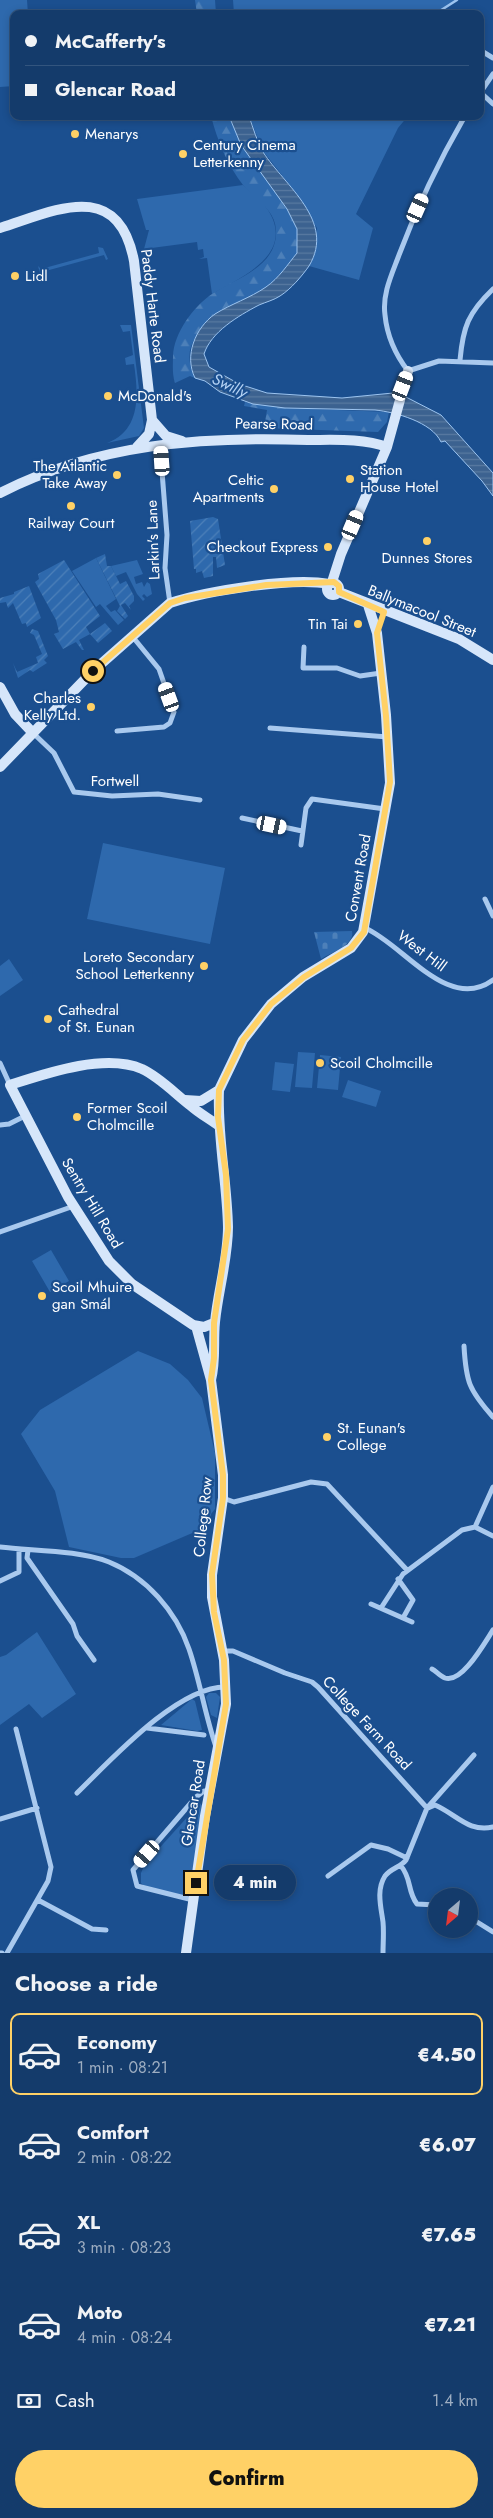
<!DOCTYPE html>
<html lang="en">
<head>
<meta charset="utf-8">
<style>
  body { margin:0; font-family:Jost,sans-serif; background:#214673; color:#f1f3f6; height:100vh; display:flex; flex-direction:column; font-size:19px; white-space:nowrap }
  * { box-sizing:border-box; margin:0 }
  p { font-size:16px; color:#9dadc1 }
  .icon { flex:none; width:28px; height:28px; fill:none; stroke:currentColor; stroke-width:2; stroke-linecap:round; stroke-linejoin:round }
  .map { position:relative; height:1953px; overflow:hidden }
  .panel { display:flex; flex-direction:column; background:#143b6b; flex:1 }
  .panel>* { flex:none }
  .top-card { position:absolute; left:10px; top:10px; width:474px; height:110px; border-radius:10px; box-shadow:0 2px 8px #0003,0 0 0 1px #33557e; display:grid; align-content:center; height:110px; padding:0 15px; background:#143b6b }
  .needle { width:32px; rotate:208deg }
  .buttons { position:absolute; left:428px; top:1888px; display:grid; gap:10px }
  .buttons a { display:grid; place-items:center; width:50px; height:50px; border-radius:50%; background:#143b6b; box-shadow:0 2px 8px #0003,0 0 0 1px #33557e; font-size:25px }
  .end { position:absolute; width:22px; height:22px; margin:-11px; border:6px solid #ffd166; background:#111; box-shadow:0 0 0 2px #111 }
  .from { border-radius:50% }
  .bubble { position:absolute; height:35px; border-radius:18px; background:#143b6b; box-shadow:0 2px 8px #0003,0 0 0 1px #33557e; font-size:16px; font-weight:800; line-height:35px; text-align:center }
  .car { position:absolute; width:15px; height:30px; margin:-15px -8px; border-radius:6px; box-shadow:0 0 4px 1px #0007; background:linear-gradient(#fff 24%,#345 0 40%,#fff 0 76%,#345 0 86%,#fff 0) }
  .top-card b { display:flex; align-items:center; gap:18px; height:48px; font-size:19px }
  .top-card b+b { border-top:1px solid #33557e }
  .top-card i { width:12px; height:12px; background:#f1f3f6 }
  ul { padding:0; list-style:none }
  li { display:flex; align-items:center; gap:15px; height:82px; margin:0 10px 8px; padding:0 5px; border:2px solid transparent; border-radius:10px }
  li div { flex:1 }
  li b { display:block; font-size:19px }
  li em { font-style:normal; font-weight:800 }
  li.selected { border-color:#ffd166 }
  li>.icon { width:45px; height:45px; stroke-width:1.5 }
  h2 { padding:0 15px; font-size:22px; line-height:60px }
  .pay { display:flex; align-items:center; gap:12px; height:55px; padding:0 15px; font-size:19px }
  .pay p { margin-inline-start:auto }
  .action { display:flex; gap:10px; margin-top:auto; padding:10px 15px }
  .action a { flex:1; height:58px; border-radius:30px; background:#ffd166; color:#111; font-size:20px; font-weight:800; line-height:58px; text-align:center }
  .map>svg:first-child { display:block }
</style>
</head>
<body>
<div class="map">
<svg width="493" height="1953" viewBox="0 0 493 1953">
  <defs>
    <pattern id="forest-firs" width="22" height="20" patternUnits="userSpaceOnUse" patternTransform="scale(1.25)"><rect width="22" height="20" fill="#2e69ad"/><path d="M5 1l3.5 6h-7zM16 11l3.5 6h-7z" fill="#4d80b9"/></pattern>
    <pattern id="cemetery-stones" width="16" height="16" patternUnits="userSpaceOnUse" patternTransform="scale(1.25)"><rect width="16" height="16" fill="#2e69ad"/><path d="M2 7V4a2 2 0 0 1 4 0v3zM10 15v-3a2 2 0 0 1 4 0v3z" fill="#4d80b9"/></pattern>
    <pattern id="garden-furrows" width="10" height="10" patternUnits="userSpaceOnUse" patternTransform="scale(1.25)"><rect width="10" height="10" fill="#2e69ad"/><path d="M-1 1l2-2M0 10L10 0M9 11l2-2" fill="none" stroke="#4d80b9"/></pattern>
    <pattern id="water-rules" width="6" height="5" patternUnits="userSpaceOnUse" patternTransform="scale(1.25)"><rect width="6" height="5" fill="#3c6290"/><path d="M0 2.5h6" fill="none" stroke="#597aa1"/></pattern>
  </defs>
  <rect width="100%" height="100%" fill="#1b4f8f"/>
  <path fill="#2e69ad" d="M0 0H27L28 14H14V86L0 87Z
    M233 0H457L435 14H234Z
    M249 116H408L398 128 356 214 373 228 359 280 309 266 314 256 317 228 295 192 263 151Z
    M243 185C251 193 262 201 268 210 296 254 242 277 212 294L207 258 199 259 204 257 203 249 198 250 197 242 144 249 149 230H146L137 199Z
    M98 247 103 248 108 259 106 260 104 255 42 272 41 277 38 266 41 269 99 253Z
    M120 325H131L144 428 139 436 107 443C142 430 138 393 134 364L126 365 125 358 133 355 130 331 123 332Z
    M96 558 116 599 106 606 111 612 115 610 124 620 118 625 100 604 96 607 72 571Z
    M137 560 143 574 134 577 136 584 142 582 144 587 147 582 150 584 152 594 147 597 144 594 142 596 145 599 143 601 137 594 126 572 116 576 111 566Z
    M103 843 225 868 210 944 87 919Z
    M9 959 23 980 0 996V966Z
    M298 1052 315 1053 312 1088 295 1087Z
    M320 1055 341 1057 338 1090 317 1088Z
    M275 1062 294 1064 290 1092 272 1090Z
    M348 1080 381 1091 376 1107 342 1097Z
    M51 1250 69 1281 50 1292 32 1261Z
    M138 1351 170 1364 188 1380 202 1398 215 1453V1509L211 1514V1525L134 1558H121L69 1547 55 1491 21 1434 40 1410Z
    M37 1632 76 1694 42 1718 29 1704 0 1725V1657L6 1655Z
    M209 1693H216L220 1697 217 1718 211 1715 206 1697Z
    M192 1699 195 1701 202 1730 197 1731 161 1725Z
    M200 1803 204 1808 189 1894 185 1897 145 1887 141 1883V1873L145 1864Z"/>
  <path fill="url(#forest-firs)" d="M195 0H215L216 14H197Z
    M211 116H229L241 145 287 209 297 229V253C288 264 279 278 266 287 236 308 170 329 195 378L190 376 175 383C172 374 173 365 173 356 174 333 193 307 212 294 236 278 278 267 276 230 275 209 255 200 243 185 228 166 217 140 211 116Z
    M245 402 285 408 389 412 387 422 378 432 264 428 267 410 244 406Z"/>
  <path fill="url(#cemetery-stones)" d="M352 931C355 945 332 952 321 959L314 932Z"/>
  <path fill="url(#garden-furrows)" d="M213 517 218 519 225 565 217 568 216 557H213V576L204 578 202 571 196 573V569H194L190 521Z
    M105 554 107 566H111L120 584 126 581 134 596V601L129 606 131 610 125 603 121 605 128 616 125 619 117 611 120 606 96 558Z
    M64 560 100 616 86 627 90 634 105 623 112 631 98 643 90 634 79 640 84 650H82L76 642 63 649 54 634 59 632 56 620 35 582 39 579 38 574Z
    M29 586 41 618 27 627 26 623 22 624 13 603 8 608 6 602 0 603V598L14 594V592Z
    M32 629 38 631 48 656 44 660 47 663 33 672 30 670 18 678 13 663 17 672 38 663 36 657 42 654 34 635 30 633Z"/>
  <path fill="url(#water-rules)" stroke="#9cc4f0" d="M229 116H249C253 128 257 141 263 152 285 186 336 221 309 266 302 276 291 289 280 296 274 300 266 302 259 305 238 316 211 332 204 354L209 367 239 384 267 393 342 398 393 393 404 396 441 415 493 473V496L482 481 445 441 441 442C432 422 395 412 375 410L285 408 253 404 220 392 205 381 195 378C184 356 195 328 215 314 231 304 250 298 266 287 279 278 288 264 297 253V229L287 209 241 145Z"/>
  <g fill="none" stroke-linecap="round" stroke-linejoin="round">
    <path stroke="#9cc4f0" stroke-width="2.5" d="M435 14 457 0"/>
    <path stroke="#a9c9ee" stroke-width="5" d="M480 50 493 58
      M480 92 493 104
      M480 93 493 74
      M465 116C439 161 417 207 399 255 392 274 382 294 385 315 387 336 395 354 408 371L439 361 493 363
      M460 360C463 327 468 313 493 289
      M160 446 167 535 165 568 170 603
      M304 647 303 668H337L360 676 381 673
      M270 728 388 737
      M117 731 164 727 170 723 174 712 159 669 132 636
      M33 733 54 753 74 792 112 796 158 794 200 800
      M242 818 302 831
      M301 845 306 808 312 799 385 809
      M485 899 493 916
      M365 928C403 944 448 1013 493 980
      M0 1063 10 1085
      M0 1125 9 1124 25 1116
      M0 1232 74 1206
      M464 1346C466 1382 469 1390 493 1417
      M223 1498 234 1502 311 1482 327 1484 407 1570
      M475 1527 493 1487
      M0 1547C34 1551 78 1550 109 1562 146 1577 176 1611 189 1649 200 1681 205 1715 216 1747
      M28 1550 27 1558 73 1624 77 1636 94 1660
      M398 1579 413 1600 403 1618
      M0 1581 19 1572V1549
      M371 1604 412 1622
      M381 1608 403 1574 462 1530 475 1527 493 1536
      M222 1651H233L285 1673 312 1682 318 1687 427 1808
      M432 1669C436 1671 440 1676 445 1678 462 1684 485 1642 493 1630
      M147 1728 204 1735
      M77 1793C111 1760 177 1687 225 1687
      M428 1808 435 1805C456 1814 469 1833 493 1827
      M0 1819 37 1808
      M401 1866C412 1879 407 1891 417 1904L436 1905
      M328 1876 371 1845 388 1849 407 1858
      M38 1900 92 1929 106 1930
      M193 1900 137 1886 133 1870 196 1797 204 1791H209
      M469 1917 493 1932
      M0 1953H2
      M7 1953 48 1881 51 1867 16 1729
      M383 1953C383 1943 384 1932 383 1922 381 1907 376 1890 385 1876 391 1868 401 1867 406 1860L427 1808 474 1755"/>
    <path stroke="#d6e6fa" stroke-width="10" d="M0 228C54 211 118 177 134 261L152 420 166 436 182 441
      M137 447 149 434 152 420
      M0 493C96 444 202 436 308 440 333 440 363 438 387 447
      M332 582 341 554 387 447 408 371
      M327 589a6 6 0 1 1 12 0a6 6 0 1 1-12 0Z
      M339 592 459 639 493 660
      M0 687 15 714 32 732
      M0 767 93 671 170 603C207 591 292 577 329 584
      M185 1100 201 1101 219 1090 243 1040 271 1004 303 977 351 948 363 932 390 783 386 715 377 633 368 605
      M214 1323 204 1327 193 1325 132 1284 109 1261 68 1197 10 1085C47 1073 105 1053 142 1069 161 1078 175 1094 191 1106 200 1114 210 1119 219 1126
      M196 1326 211 1380C216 1361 213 1342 215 1322 218 1291 228 1259 228 1227 227 1181 217 1136 219 1090
      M186 1953 205 1816 226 1704 224 1660 212 1597V1575L223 1498V1475L211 1380"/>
  </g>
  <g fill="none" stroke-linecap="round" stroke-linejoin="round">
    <path stroke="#ffd166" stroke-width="6" d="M93 671 170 603 185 598 266 585 334 582 339 586V592L384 612 377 633 386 716 390 782 364 932 351 948 304 977 271 1004 243 1040 219 1090 218 1117 226 1175 228 1229 214 1323V1358L211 1380 223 1475V1498L212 1574 214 1612 224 1660 226 1704 196 1883"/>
  </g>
  <g fill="#ffd166" stroke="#1b4f8f" stroke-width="2">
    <circle cx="75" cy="134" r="5"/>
    <circle cx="183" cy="154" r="5"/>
    <circle cx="15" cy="276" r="5"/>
    <circle cx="108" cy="396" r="5"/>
    <circle cx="117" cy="475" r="5"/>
    <circle cx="350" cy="479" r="5"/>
    <circle cx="274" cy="489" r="5"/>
    <circle cx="71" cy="506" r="5"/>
    <circle cx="427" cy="541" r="5"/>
    <circle cx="328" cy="547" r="5"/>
    <circle cx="358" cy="624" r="5"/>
    <circle cx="91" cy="707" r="5"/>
    <circle cx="204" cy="966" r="5"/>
    <circle cx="48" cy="1019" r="5"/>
    <circle cx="320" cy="1063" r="5"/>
    <circle cx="77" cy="1117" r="5"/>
    <circle cx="42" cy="1296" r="5"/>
    <circle cx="327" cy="1437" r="5"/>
  </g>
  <g text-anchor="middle" stroke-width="4.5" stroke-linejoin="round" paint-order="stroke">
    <g font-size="15" fill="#fff" stroke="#1b4f8f" text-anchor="start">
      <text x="85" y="139">Menarys</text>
      <text x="193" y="150">Century Cinema<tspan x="193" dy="17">Letterkenny</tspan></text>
      <text x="25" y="281">Lidl</text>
      <text x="118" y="401">McDonald's</text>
      <text x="107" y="471" text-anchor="end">The Atlantic<tspan x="107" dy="17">Take Away</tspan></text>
      <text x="360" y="475">Station<tspan x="360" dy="17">House Hotel</tspan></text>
      <text x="264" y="485" text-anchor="end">Celtic<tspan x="264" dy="17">Apartments</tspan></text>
      <text x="71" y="528" text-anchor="middle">Railway Court</text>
      <text x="318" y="552" text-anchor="end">Checkout Express</text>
      <text x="427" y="563" text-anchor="middle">Dunnes Stores</text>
      <text x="348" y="629" text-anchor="end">Tin Tai</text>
      <text x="81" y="703" text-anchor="end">Charles<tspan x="81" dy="17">Kelly Ltd.</tspan></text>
      <text x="194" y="962" text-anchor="end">Loreto Secondary<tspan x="194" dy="17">School Letterkenny</tspan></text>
      <text x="58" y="1015">Cathedral<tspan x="58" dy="17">of St. Eunan</tspan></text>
      <text x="330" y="1068">Scoil Cholmcille</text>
      <text x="87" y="1113">Former Scoil<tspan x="87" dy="17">Cholmcille</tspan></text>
      <text x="52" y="1292">Scoil Mhuire<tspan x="52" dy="17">gan Smál</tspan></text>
      <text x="337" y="1433">St. Eunan's<tspan x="337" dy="17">College</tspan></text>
    </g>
    <g font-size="15" fill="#fff" stroke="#1b4f8f">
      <text transform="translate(153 306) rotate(83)" y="5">Paddy Harte Road</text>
      <text transform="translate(274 424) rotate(1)" y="5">Pearse Road</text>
      <text transform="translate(153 540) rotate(-92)" y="5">Larkin's Lane</text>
      <text transform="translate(422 611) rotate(22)" y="5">Ballymacool Street</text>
      <text x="115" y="786">Fortwell</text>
      <text transform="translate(358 878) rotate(-80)" y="5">Convent Road</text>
      <text transform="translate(422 951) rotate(37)" y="5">West Hill</text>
      <text transform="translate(92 1203) rotate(59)" y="5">Sentry Hill Road</text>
      <text transform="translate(203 1517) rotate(-84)" y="5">College Row</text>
      <text transform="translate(367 1723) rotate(47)" y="5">College Farm Road</text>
      <text transform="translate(193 1803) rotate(-81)" y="5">Glencar Road</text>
    </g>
    <g font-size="16" font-style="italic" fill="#b5d3f5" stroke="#1b4f8f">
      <text transform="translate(230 385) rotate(25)" y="6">Swilly</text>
    </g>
  </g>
</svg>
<div class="buttons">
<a><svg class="needle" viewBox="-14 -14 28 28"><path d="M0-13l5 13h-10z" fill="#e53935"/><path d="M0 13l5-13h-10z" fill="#9dadc1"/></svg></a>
</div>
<i class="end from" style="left:93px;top:671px"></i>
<i class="end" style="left:196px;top:1883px"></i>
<div class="bubble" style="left:214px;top:1865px;width:82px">4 min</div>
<i class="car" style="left:418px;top:208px;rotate:24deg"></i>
<i class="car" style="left:403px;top:386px;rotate:21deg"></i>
<i class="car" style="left:162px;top:461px;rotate:356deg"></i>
<i class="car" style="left:353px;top:525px;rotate:23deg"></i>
<i class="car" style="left:169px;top:697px;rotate:340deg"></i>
<i class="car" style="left:272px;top:825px;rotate:102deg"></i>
<i class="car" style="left:147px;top:1854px;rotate:221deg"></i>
<div class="top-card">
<b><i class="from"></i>McCafferty’s</b>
<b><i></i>Glencar Road</b>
</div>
</div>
<section class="panel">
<h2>Choose a ride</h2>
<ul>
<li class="selected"><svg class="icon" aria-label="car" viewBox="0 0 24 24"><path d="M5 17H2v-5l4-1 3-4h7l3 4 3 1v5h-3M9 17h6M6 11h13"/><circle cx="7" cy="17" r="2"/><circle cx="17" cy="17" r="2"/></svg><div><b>Economy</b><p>1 min · 08:21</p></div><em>€4.50</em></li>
<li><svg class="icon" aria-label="car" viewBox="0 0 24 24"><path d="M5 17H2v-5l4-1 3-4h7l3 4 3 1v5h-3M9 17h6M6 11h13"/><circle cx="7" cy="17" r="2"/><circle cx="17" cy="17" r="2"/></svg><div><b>Comfort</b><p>2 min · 08:22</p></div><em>€6.07</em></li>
<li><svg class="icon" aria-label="car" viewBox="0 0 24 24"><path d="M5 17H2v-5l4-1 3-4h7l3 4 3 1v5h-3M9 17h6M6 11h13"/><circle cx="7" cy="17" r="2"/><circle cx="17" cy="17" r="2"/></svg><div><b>XL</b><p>3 min · 08:23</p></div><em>€7.65</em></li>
<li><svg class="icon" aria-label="car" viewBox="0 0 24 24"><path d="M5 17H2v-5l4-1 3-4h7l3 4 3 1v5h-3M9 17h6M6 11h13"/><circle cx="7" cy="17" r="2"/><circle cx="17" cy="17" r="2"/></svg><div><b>Moto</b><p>4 min · 08:24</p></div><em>€7.21</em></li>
</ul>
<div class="pay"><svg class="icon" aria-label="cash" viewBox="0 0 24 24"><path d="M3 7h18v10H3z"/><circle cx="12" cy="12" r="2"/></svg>Cash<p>1.4 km</p></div>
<div class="action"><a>Confirm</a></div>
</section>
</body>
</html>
